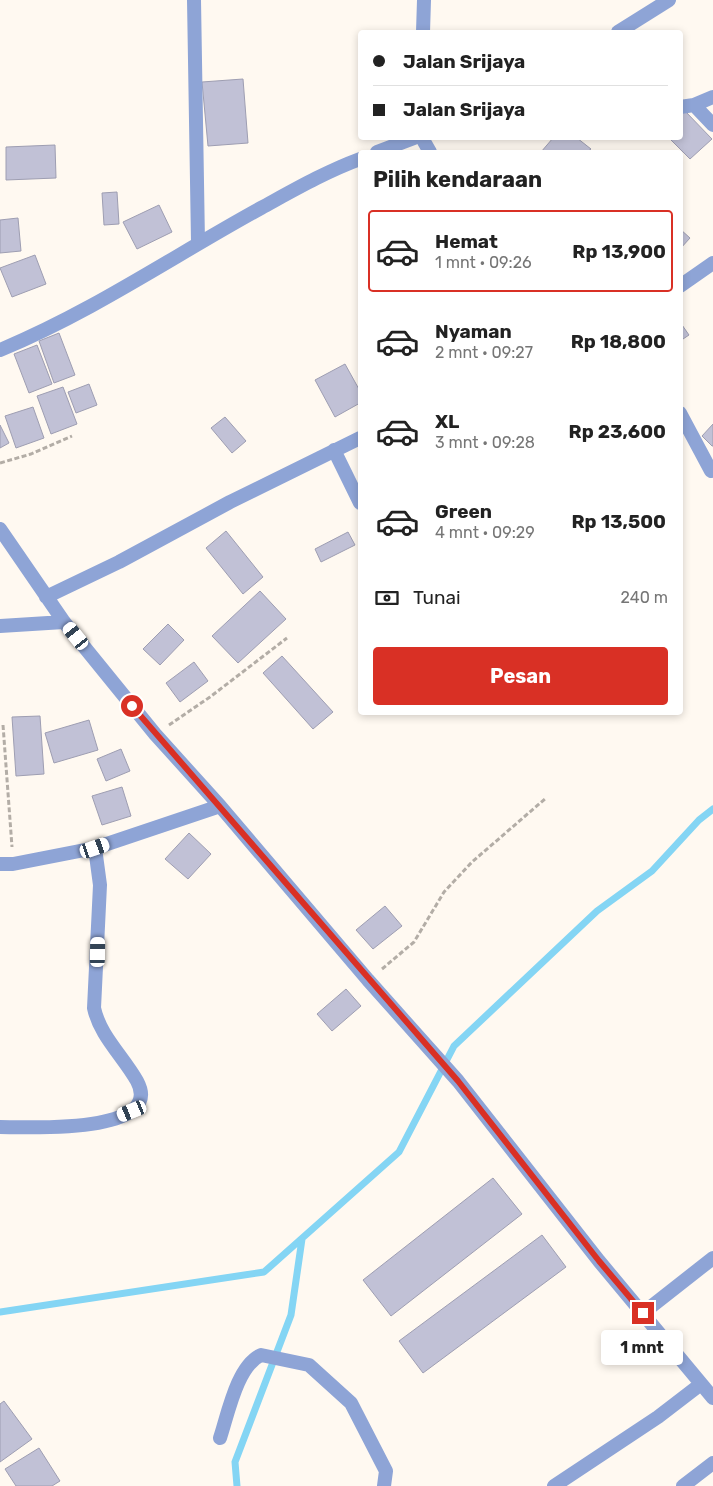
<!DOCTYPE html>
<html lang="id">
<head>
<meta charset="utf-8">
<style>
  body { margin:0; font-family:Rubik,sans-serif; background:#f6f6f6; color:#222; height:100vh; display:flex; flex-direction:column; font-size:19px; white-space:nowrap }
  * { box-sizing:border-box; margin:0 }
  p { font-size:16px; color:#767676 }
  .icon { flex:none; width:28px; height:28px; fill:none; stroke:currentColor; stroke-width:2; stroke-linecap:round; stroke-linejoin:round }
  .map { position:relative; flex:1; overflow:hidden }
  .panel { position:absolute; left:358px; top:150px; width:325px; height:565px; display:flex; flex-direction:column; background:#fff; border-radius:5px; box-shadow:0 2px 8px #0003 }
  .panel>* { flex:none }
  .top-card { position:absolute; left:358px; top:30px; width:325px; height:110px; border-radius:5px; box-shadow:0 2px 8px #0003; display:grid; align-content:center; height:110px; padding:0 15px; background:#fff }
  .end { position:absolute; width:22px; height:22px; margin:-11px; border:6px solid #d93025; background:#fff; box-shadow:0 0 0 2px #fff }
  .from { border-radius:50% }
  .bubble { position:absolute; height:35px; border-radius:5px; background:#fff; box-shadow:0 2px 8px #0003; font-size:16px; font-weight:700; line-height:35px; text-align:center }
  .car { position:absolute; width:15px; height:30px; margin:-15px -8px; border-radius:6px; box-shadow:0 0 4px 1px #0007; background:linear-gradient(#fff 24%,#345 0 40%,#fff 0 76%,#345 0 86%,#fff 0) }
  .top-card b { display:flex; align-items:center; gap:18px; height:48px; font-size:19px }
  .top-card b+b { border-top:1px solid #e0e0e0 }
  .top-card i { width:12px; height:12px; background:#222 }
  ul { padding:0; list-style:none }
  li { display:flex; align-items:center; gap:15px; height:82px; margin:0 10px 8px; padding:0 5px; border:2px solid transparent; border-radius:5px }
  li div { flex:1 }
  li b { display:block; font-size:19px }
  li em { font-style:normal; font-weight:700 }
  li.current { border-color:#d93025 }
  li>.icon { width:45px; height:45px; stroke-width:1.5 }
  h2 { padding:0 15px; font-size:22px; line-height:60px }
  .pay { display:flex; align-items:center; gap:12px; height:55px; padding:0 15px; font-size:19px }
  .pay p { margin-inline-start:auto }
  .primary-button { display:flex; gap:10px; margin-top:auto; padding:10px 15px }
  .primary-button a { flex:1; height:58px; border-radius:5px; background:#d93025; color:#fff; font-size:20px; font-weight:700; line-height:58px; text-align:center }
  .map>svg:first-child { display:block }
</style>
</head>
<body>
<div class="map">
<svg width="713" height="1486" viewBox="0 0 713 1486">
  <rect width="100%" height="100%" fill="#fff9f1"/>
  <g fill="none" stroke-linecap="round" stroke-linejoin="round">
    <path stroke="#84d5f4" stroke-width="7" d="M0 1312 264 1272 399 1152 454 1046 597 911 652 871 699 820 713 809
      M237 1486 235 1462 291 1315 302 1239"/>
  </g>
  <path fill="#c1c1d6" stroke="#9e9eb2" d="M243 79 248 143 208 146 202 82Z
    M685 111 712 139 690 159 669 138H680V116Z
    M553 138H577L591 149 587 152H541Z
    M55 145 56 178 6 180V147Z
    M117 192 119 224 104 225 102 193Z
    M159 205 172 232 137 249 123 222Z
    M18 218 21 251 0 253V220Z
    M680 229 690 238 680 249Z
    M35 255 46 284 12 297 0 268Z
    M680 322 689 335 680 341Z
    M59 333 75 375 54 383 39 341Z
    M37 345 52 384 29 393 14 354Z
    M345 364 360 391V403L335 417 315 380Z
    M89 384 97 405 76 413 68 392Z
    M63 387 77 424 51 434 37 396Z
    M33 407 44 438 16 448 5 416Z
    M225 417 246 441 232 453 211 428Z
    M713 424V446H712L702 436Z
    M0 425 9 443 0 448Z
    M226 531 263 577 243 594 206 548Z
    M348 532 355 545 321 562 315 549Z
    M260 591 286 619 238 663 212 636Z
    M168 624 184 640 160 665 143 649Z
    M282 656 333 712 313 729 263 673Z
    M194 662 208 681 180 702 166 683Z
    M40 716 44 774 16 776 12 717Z
    M89 720 98 750 54 763 45 733Z
    M121 749 130 771 106 781 97 759Z
    M122 787 131 816 102 825 92 796Z
    M189 833 211 854 188 879 165 859Z
    M385 906 402 926 373 949 356 930Z
    M346 989 361 1006 332 1031 317 1014Z
    M493 1178 522 1214 391 1316 363 1280Z
    M542 1235 566 1267 423 1373 399 1341Z
    M4 1401 32 1439 0 1462V1404Z
    M39 1448 60 1481 52 1486H16L5 1469Z"/>
  <g fill="none" stroke-linecap="round" stroke-linejoin="round">
    <path stroke="#b3ada6" stroke-width="3" stroke-dasharray="5 2.5" stroke-linecap="butt" d="M0 463 31 454 72 436
      M3 725 12 847
      M169 725 210 697 287 638
      M382 969 414 942 444 892 472 862 546 798"/>
    <path stroke="#8ea4d6" stroke-width="14" d="M194 0 198 242
      M423 32 424 0
      M618 32 669 0
      M694 105 713 125
      M680 107 694 105 713 97
      M422 138 430 152
      M377 152 414 138
      M680 286 713 263
      M0 350C92 312 175 255 261 208 294 190 325 172 360 159
      M680 413 711 471
      M334 450 360 503
      M0 529 64 622 155 734 220 806 368 980 458 1081 599 1261 713 1398
      M46 597 119 562 230 502 360 438
      M0 626 64 622
      M0 864H13L95 848 220 806
      M0 1127C26 1127 166 1135 137 1081 123 1056 100 1036 94 1008L100 885 95 848
      M643 1313 713 1258
      M220 1438C228 1414 237 1366 261 1355L309 1365 351 1403 386 1471 384 1486
      M554 1486 658 1417 701 1384
      M683 1486 713 1463"/>
  </g>
  <g fill="none" stroke-linecap="round" stroke-linejoin="round">
    <path stroke="#d93025" stroke-width="6" d="M132 706 458 1081 599 1261 643 1313"/>
  </g>
</svg>
<i class="end from" style="left:132px;top:706px"></i>
<i class="end" style="left:643px;top:1313px"></i>
<div class="bubble" style="left:601px;top:1330px;width:82px">1 mnt</div>
<i class="car" style="left:76px;top:636px;rotate:321deg"></i>
<i class="car" style="left:95px;top:848px;rotate:71deg"></i>
<i class="car" style="left:98px;top:952px;rotate:1deg"></i>
<i class="car" style="left:132px;top:1111px;rotate:248deg"></i>
<div class="top-card">
<b><i class="from"></i>Jalan Srijaya</b>
<b><i></i>Jalan Srijaya</b>
</div>
<section class="panel">
<h2>Pilih kendaraan</h2>
<ul>
<li class="current"><svg class="icon" aria-label="car" viewBox="0 0 24 24"><path d="M5 17H2v-5l4-1 3-4h7l3 4 3 1v5h-3M9 17h6M6 11h13"/><circle cx="7" cy="17" r="2"/><circle cx="17" cy="17" r="2"/></svg><div><b>Hemat</b><p>1 mnt · 09:26</p></div><em>Rp 13,900</em></li>
<li><svg class="icon" aria-label="car" viewBox="0 0 24 24"><path d="M5 17H2v-5l4-1 3-4h7l3 4 3 1v5h-3M9 17h6M6 11h13"/><circle cx="7" cy="17" r="2"/><circle cx="17" cy="17" r="2"/></svg><div><b>Nyaman</b><p>2 mnt · 09:27</p></div><em>Rp 18,800</em></li>
<li><svg class="icon" aria-label="car" viewBox="0 0 24 24"><path d="M5 17H2v-5l4-1 3-4h7l3 4 3 1v5h-3M9 17h6M6 11h13"/><circle cx="7" cy="17" r="2"/><circle cx="17" cy="17" r="2"/></svg><div><b>XL</b><p>3 mnt · 09:28</p></div><em>Rp 23,600</em></li>
<li><svg class="icon" aria-label="car" viewBox="0 0 24 24"><path d="M5 17H2v-5l4-1 3-4h7l3 4 3 1v5h-3M9 17h6M6 11h13"/><circle cx="7" cy="17" r="2"/><circle cx="17" cy="17" r="2"/></svg><div><b>Green</b><p>4 mnt · 09:29</p></div><em>Rp 13,500</em></li>
</ul>
<div class="pay"><svg class="icon" aria-label="cash" viewBox="0 0 24 24"><path d="M3 7h18v10H3z"/><circle cx="12" cy="12" r="2"/></svg>Tunai<p>240 m</p></div>
<div class="primary-button"><a>Pesan</a></div>
</section>
</div>
</body>
</html>
